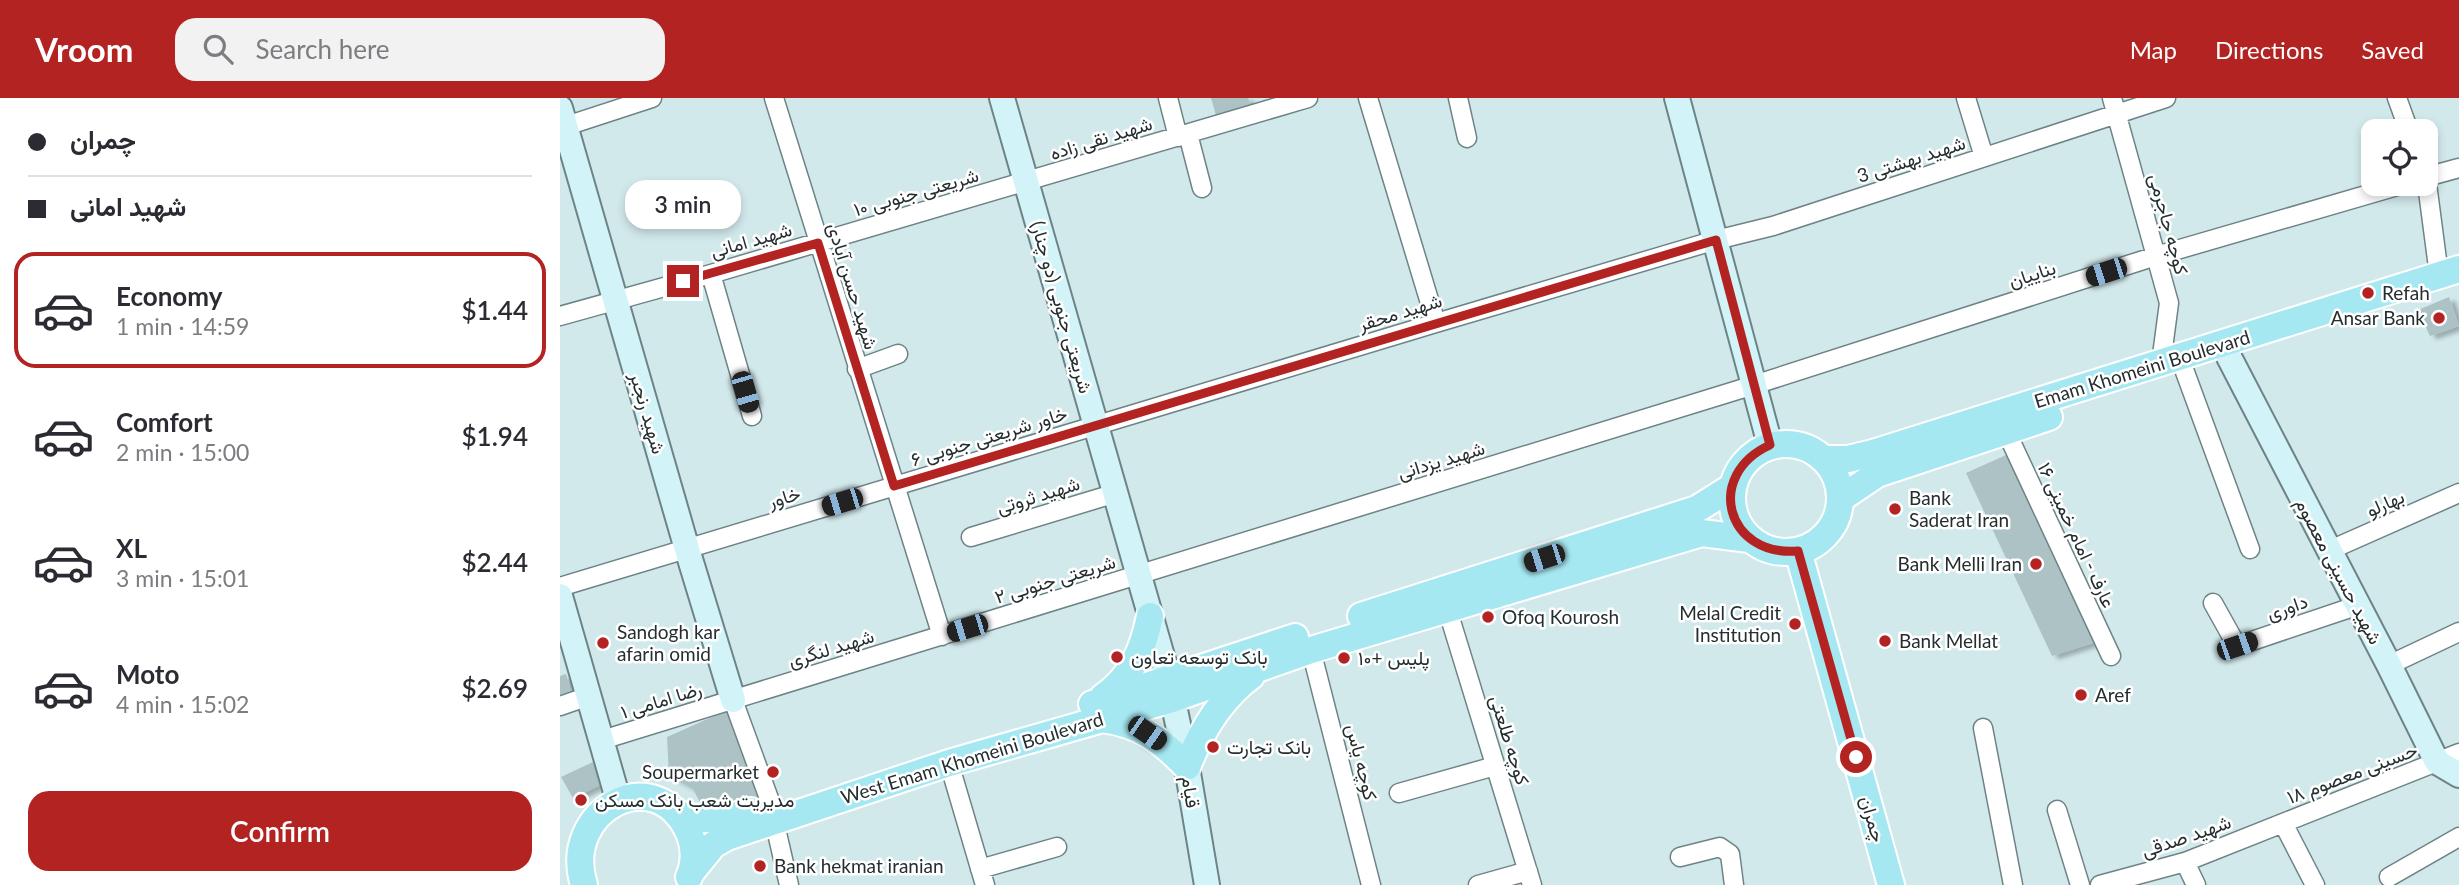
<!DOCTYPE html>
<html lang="en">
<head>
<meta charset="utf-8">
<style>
  body { margin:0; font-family:Lato,Vazirmatn,sans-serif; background:#f2f2f3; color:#2b2b33; height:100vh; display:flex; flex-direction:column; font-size:26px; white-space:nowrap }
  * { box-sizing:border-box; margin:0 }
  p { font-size:23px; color:#7c7c81 }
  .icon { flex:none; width:38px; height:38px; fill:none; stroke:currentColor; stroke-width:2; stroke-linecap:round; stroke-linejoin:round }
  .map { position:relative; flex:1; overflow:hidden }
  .side { display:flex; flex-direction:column; background:#fff; width:560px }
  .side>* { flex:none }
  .hud { display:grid; align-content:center; height:154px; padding:0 28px; background:#fff }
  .fabs { position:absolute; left:1801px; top:21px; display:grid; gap:14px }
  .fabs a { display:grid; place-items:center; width:77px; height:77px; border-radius:14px; background:#fff; box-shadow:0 4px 10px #0003; font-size:35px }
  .end { position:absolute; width:32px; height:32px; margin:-16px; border:9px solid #b32322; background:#fff; box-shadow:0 0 0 4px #fff }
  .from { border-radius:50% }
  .bubble { position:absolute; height:49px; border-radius:21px; background:#fff; box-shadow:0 4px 10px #0003; font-size:23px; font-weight:600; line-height:49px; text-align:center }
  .car { position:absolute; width:21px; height:42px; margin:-21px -10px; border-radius:9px; box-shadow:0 0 5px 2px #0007; background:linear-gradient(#222 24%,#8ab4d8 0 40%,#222 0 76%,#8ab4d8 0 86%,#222 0) }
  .hud b { display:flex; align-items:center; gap:24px; height:66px; font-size:26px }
  .hud b+b { border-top:2px solid #e1e1e2 }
  .hud i { width:18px; height:18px; background:#2b2b33 }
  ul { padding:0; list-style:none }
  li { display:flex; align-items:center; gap:21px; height:116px; margin:0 14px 10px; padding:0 14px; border:4px solid transparent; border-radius:21px }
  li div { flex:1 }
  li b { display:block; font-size:26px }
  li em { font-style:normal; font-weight:600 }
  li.selected { border-color:#b32322 }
  li>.icon { width:63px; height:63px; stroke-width:1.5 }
  .action { display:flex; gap:14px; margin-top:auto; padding:14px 28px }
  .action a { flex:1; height:80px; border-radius:21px; background:#b32322; color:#fff; font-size:28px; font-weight:600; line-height:80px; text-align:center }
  header { display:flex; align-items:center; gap:42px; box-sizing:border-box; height:98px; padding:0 35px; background:#b32322; color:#fff }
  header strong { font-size:33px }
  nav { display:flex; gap:38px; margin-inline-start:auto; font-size:24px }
  .search { width:490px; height:63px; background:#f2f2f3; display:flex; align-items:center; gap:18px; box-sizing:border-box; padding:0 24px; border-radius:21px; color:#7c7c81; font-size:26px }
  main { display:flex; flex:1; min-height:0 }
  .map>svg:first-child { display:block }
</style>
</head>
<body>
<header>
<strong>Vroom</strong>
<div class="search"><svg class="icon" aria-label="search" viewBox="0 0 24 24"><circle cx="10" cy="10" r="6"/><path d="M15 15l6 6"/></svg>Search here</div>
<nav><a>Map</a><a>Directions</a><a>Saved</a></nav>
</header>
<main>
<section class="side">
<div class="hud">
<b><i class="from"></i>چمران</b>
<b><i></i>شهید امانی</b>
</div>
<ul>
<li class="selected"><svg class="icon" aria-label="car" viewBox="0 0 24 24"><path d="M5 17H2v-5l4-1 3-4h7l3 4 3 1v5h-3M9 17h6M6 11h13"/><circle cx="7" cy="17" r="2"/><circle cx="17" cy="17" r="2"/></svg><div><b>Economy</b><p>1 min · 14:59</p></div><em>$1.44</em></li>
<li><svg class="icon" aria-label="car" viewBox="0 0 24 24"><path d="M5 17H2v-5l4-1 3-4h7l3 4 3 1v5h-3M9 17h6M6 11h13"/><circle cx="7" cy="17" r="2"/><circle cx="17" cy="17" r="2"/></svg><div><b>Comfort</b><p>2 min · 15:00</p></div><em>$1.94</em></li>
<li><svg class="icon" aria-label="car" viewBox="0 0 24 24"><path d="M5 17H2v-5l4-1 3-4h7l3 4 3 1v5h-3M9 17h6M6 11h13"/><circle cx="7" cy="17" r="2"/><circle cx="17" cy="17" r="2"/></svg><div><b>XL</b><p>3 min · 15:01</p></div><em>$2.44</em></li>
<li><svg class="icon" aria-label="car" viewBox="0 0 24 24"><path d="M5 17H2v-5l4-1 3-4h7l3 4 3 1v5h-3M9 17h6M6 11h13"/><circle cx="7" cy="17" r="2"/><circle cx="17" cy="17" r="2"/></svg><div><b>Moto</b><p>4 min · 15:02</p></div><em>$2.69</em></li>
</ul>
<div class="action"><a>Confirm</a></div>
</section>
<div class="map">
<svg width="1899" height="787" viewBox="0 0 1899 787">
  <defs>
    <filter id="shadow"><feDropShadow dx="6" dy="3.5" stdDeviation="2" flood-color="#0004"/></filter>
  </defs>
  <rect width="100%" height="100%" fill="#d2e9ec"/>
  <path fill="#acc2c5" filter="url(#shadow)" d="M651 0H688L692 12 657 21Z
    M1889 199 1899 228 1870 238 1858 212Z
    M1455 353 1539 543 1492 558 1406 375Z
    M6 576 13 601 0 605V578Z
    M170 611 200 697 145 714 133 691 109 678 107 639Z
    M33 664 40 687 13 700 1 679Z"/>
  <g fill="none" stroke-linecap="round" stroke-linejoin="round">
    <defs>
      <path id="street" d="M214 0 382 538
        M608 0 618 39
        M808 0 876 225
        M898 0 907 40
        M1406 0 1424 59
        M1552 0 1609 205 1601 265
        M1837 0 1849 33
        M0 30 92 0
        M628 36 642 90
        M1866 78 1879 177
        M1866 79 1899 70
        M151 176 192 318
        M0 218 151 176 748 0
        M297 271 338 256
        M1625 274 1690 451
        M1446 333 1551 558
        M411 439 556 395
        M1768 453 1899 395
        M0 489 876 225 1156 142 1213 128 1606 0
        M1653 505 1677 548 1796 508
        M887 510 972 787
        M751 552 811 787
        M1829 567 1899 534
        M173 602 211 706
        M0 608 29 598
        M1423 630 1453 787
        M42 642 1194 287 1596 158 1844 86
        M389 665 425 787
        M839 695 935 668
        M1497 712 1520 787
        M214 722 229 787
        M1723 725 1755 787
        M1120 759 1160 749 1170 756 1174 787
        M1625 764 1636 787
        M420 771 497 749
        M1829 779 1899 739
        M918 787 968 773
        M1540 787 1625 764 1899 655"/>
      <path id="secondary" d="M442 0 608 579 627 669 647 787
        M1117 0 1210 347
        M0 10 127 451 173 602
        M1669 259 1829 567 1877 664 1899 677
        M0 498 58 701"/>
      <path id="primary" d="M1172 400a54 54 0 1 1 108 0a54 54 0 1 1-108 0Z
        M1264 361H1288L1313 355 1899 171
        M1280 401 1317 376 1489 319
        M1238 453 1331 787
        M801 518 1137 411 1172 389
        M543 599C572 579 583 552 590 518
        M532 606 735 539
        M542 621C580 626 601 642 627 669 641 633 660 601 691 578
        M116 715C147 725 161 722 191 713
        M132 773 153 747 167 739 389 665 612 601 751 552 1142 435 1189 441
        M24 787C0 711 98 660 130 737 135 750 135 766 129 779"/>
    </defs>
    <use href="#street" stroke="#6e8386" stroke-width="21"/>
    <use href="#secondary" stroke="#6e8386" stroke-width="28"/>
    <use href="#primary" stroke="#fff" stroke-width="30"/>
    <use href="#street" stroke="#fff" stroke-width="18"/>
    <use href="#secondary" stroke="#d2f4f8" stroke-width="24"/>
    <use href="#primary" stroke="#a6e8f1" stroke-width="26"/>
  </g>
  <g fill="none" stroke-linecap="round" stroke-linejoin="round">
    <path stroke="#b32322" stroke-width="9" d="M123 183 258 145 334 388 1156 142 1210 347C1144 377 1166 459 1238 453L1296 659"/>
  </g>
  <g fill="#b32322" stroke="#fff" stroke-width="2.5">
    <circle cx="1808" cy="195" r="7"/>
    <circle cx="1879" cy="220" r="7"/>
    <circle cx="1335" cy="411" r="7"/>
    <circle cx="1476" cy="466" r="7"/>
    <circle cx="928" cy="519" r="7"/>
    <circle cx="1235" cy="526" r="7"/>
    <circle cx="1325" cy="543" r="7"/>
    <circle cx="43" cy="545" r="7"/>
    <circle cx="557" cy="559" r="7"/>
    <circle cx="784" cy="560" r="7"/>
    <circle cx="1521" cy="597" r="7"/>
    <circle cx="653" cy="649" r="7"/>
    <circle cx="213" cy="674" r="7"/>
    <circle cx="21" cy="702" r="7"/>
    <circle cx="200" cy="768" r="7"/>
  </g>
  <g text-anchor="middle" stroke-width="5" stroke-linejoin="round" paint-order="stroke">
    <g font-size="19" fill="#252e2f" stroke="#fff">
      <text transform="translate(541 40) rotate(-17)" y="7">شهید نقی زاده</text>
      <text transform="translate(1351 61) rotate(-18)" y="7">شهید بهشتی 3</text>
      <text transform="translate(356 94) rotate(-16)" y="7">شریعتی جنوبی ۱۰</text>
      <text transform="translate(1609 126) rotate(75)" y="7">کوچه جاجرمی</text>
      <text transform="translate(191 142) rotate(-16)" y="7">شهید امانی</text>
      <text transform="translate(1472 176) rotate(-18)" y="7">بناییان</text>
      <text transform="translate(293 188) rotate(73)" y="7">شهید حسن آبادی</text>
      <text transform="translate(502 209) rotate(74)" y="7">شریعتی جنوبی (دو چنار)</text>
      <text transform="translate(840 214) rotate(-17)" y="7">شهید محقر</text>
      <text transform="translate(1582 271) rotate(-17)" y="7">Emam Khomeini Boulevard</text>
      <text transform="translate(88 315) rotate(74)" y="7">شهید رنجبر</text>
      <text transform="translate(429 338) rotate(-17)" y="7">خاور شریعتی جنوبی ۶</text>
      <text transform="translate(881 362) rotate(-17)" y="7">شهید یزدانی</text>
      <text transform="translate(478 397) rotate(-17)" y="7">شهید ثروتی</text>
      <text transform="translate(224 399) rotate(-17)" y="7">خاور</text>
      <text transform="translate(1825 405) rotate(-24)" y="7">بهارلو</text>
      <text transform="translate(1517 437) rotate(65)" y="7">عارف - امام خمینی ۱۶</text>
      <text transform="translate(1779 473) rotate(62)" y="7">شهید حسینی معصوم</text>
      <text transform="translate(495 481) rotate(-17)" y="7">شریعتی جنوبی ۲</text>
      <text transform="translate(1727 509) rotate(-19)" y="7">داوری</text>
      <text transform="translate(271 550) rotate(-17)" y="7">شهید لنگری</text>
      <text transform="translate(101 602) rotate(-17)" y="7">رضا امامی ۱</text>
      <text transform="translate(950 642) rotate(73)" y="7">کوچه طلعتی</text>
      <text transform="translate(412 660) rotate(-17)" y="7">West Emam Khomeini Boulevard</text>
      <text transform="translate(802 664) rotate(76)" y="7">کوچه یاس</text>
      <text transform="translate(1792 675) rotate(-21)" y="7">حسینی معصوم ۱۸</text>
      <text transform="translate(631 694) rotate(81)" y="7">قیام</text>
      <text transform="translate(1313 721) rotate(74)" y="7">چمران</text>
      <text transform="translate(1626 738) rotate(-19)" y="7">شهید صدقی</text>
    </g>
    <g font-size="19" fill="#252e2f" stroke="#fff" text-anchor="start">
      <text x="1822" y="202">Refah</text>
      <text x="1865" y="227" text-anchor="end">Ansar Bank</text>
      <text x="1349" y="407">Bank<tspan x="1349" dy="22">Saderat Iran</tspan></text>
      <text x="1462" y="473" text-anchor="end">Bank Melli Iran</text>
      <text x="1221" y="522" text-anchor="end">Melal Credit<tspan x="1221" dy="22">Institution</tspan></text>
      <text x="942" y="526">Ofoq Kourosh</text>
      <text x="57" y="541">Sandogh kar<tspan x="57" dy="22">afarin omid</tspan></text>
      <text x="1339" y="550">Bank Mellat</text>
      <text x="571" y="566">بانک توسعه تعاون</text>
      <text x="798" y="567">پلیس +۱۰</text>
      <text x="1535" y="604">Aref</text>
      <text x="667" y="656">بانک تجارت</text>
      <text x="199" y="681" text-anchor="end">Soupermarket</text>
      <text x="35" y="709">مدیریت شعب بانک مسکن</text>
      <text x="214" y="775">Bank hekmat iranian</text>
    </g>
  </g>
</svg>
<div class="fabs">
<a><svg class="icon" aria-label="locate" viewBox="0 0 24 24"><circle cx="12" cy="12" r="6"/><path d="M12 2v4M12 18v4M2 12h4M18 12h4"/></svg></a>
</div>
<i class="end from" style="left:1296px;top:659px"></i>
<i class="end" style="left:123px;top:183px"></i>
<div class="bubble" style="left:65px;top:82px;width:116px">3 min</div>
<i class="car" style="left:1546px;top:174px;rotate:252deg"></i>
<i class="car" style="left:185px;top:294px;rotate:164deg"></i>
<i class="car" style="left:282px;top:404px;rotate:253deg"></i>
<i class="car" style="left:984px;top:460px;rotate:252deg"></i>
<i class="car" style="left:407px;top:530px;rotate:253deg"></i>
<i class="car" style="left:1677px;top:548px;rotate:71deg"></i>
<i class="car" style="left:587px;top:635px;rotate:125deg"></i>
</div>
</main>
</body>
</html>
